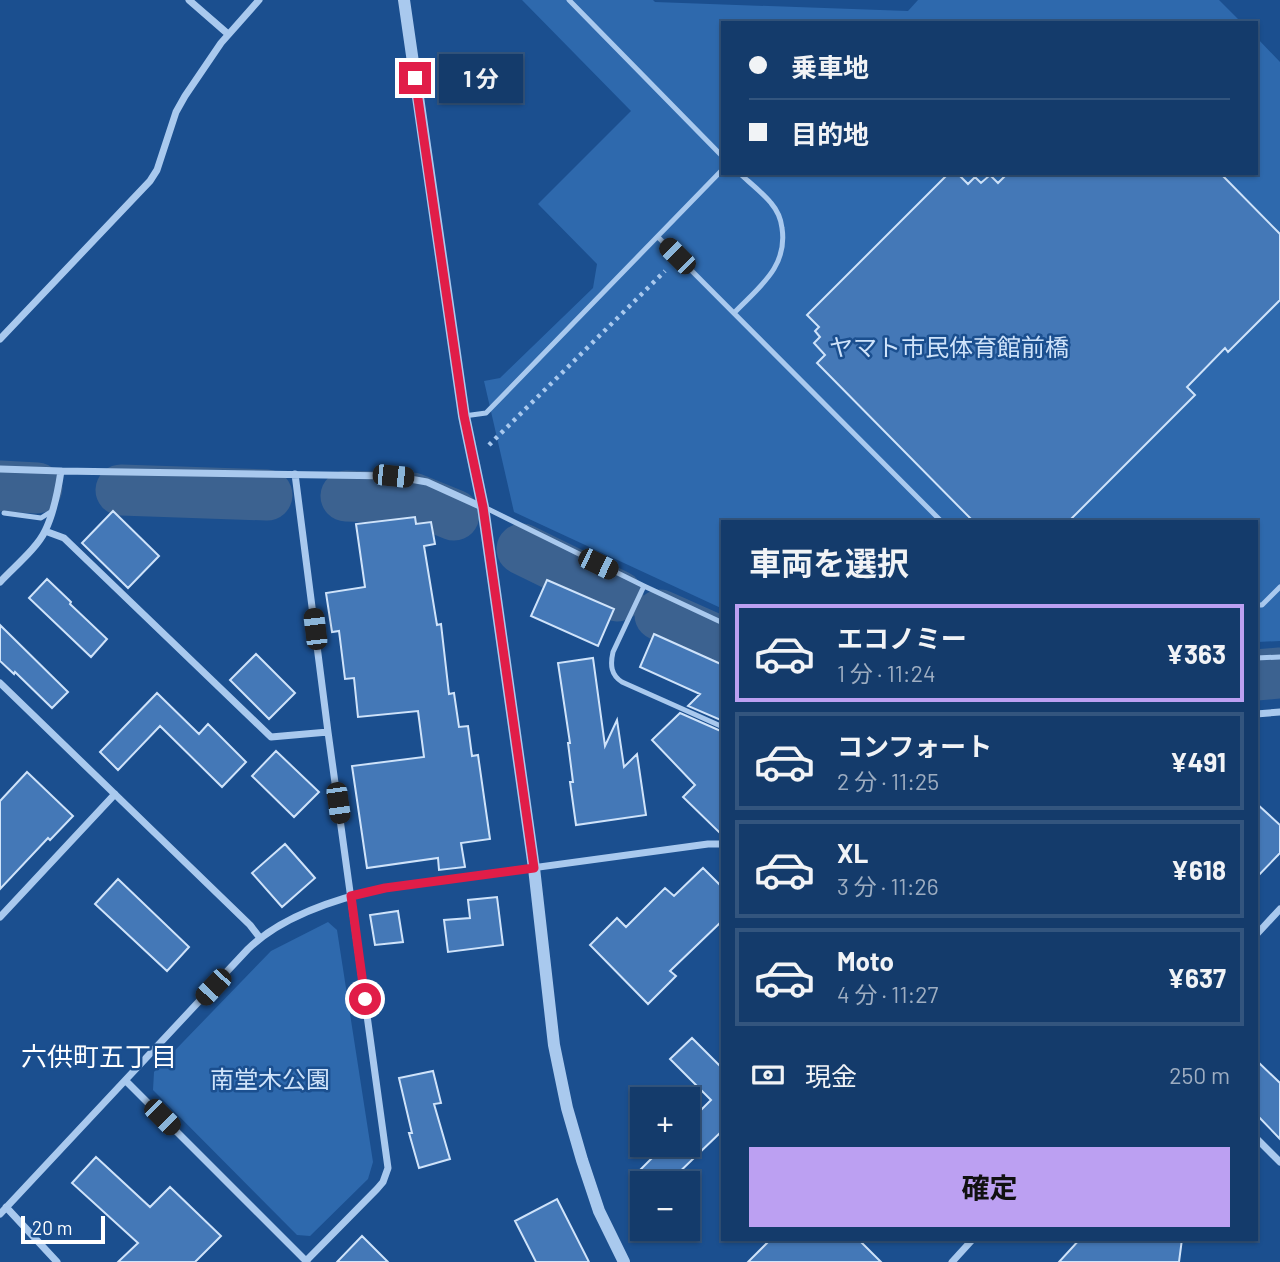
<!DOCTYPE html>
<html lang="ja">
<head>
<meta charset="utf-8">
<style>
  body { margin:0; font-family:Barlow,"Noto Sans JP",sans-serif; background:#214673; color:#f1f3f6; height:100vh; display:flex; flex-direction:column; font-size:26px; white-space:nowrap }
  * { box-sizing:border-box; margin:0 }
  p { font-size:23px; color:#9dadc1 }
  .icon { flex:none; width:38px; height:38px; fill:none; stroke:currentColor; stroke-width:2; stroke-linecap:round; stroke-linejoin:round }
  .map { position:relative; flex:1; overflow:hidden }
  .drawer { position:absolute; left:721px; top:520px; width:537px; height:721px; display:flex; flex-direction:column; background:#143b6b; border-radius:0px; box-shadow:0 2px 5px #0004,0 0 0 2px #33557e }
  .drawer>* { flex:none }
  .guide { position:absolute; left:721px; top:21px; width:537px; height:154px; border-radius:0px; box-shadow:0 2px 5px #0004,0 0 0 2px #33557e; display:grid; align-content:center; height:154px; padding:0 28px; background:#143b6b }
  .controls { position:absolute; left:630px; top:1087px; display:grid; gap:14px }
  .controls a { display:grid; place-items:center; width:70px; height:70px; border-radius:0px; background:#143b6b; box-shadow:0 2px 5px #0004,0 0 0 2px #33557e; font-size:35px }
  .scale { position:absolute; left:21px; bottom:18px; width:84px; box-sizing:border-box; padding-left:7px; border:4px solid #fff; border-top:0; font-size:19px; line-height:24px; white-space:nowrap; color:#fff; -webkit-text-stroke:5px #1b4f8f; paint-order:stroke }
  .end { position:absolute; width:32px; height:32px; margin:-16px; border:9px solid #e11d48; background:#fff; box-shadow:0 0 0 4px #fff }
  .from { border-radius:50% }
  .bubble { position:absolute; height:49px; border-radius:0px; background:#143b6b; box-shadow:0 2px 5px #0004,0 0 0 2px #33557e; font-size:23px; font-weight:700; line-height:49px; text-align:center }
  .car { position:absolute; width:21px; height:42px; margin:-21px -10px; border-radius:9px; box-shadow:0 0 5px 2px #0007; background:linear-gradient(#222 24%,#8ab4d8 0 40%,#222 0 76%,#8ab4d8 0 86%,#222 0) }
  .guide b { display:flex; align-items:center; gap:24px; height:66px; font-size:26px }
  .guide b+b { border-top:2px solid #33557e }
  .guide i { width:18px; height:18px; background:#f1f3f6 }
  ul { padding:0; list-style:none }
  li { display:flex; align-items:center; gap:21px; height:98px; margin:0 14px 10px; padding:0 14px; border:4px solid #33557e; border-radius:0px }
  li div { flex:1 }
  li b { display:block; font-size:26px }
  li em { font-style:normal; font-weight:700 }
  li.on { border-color:#bca0f2 }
  li>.icon { width:63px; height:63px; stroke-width:1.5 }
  h2 { padding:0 28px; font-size:32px; line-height:84px }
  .pay { display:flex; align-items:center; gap:18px; height:77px; padding:0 28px; font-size:26px }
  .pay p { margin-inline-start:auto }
  .primary-button { display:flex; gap:14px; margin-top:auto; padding:14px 28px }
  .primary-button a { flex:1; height:80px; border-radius:0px; background:#bca0f2; color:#111; font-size:28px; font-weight:700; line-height:80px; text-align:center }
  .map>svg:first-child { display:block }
</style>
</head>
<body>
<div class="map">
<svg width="1280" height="1262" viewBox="0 0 1280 1262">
  <rect width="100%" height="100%" fill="#1b4f8f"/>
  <path fill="#2e69ad" d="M522 0H653L655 2 908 11 918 0H1219L1242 23H723V173H1256L1257 38 1280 62V641L1257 642 1256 522H723V609L514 512 484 381 500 378 593 288 597 264 538 204 631 111Z
    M328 922 337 930 373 1162 368 1179 310 1236 297 1235 153 1090 154 1072 271 951Z"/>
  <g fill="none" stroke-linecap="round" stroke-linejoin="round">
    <path stroke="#3c6290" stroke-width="51" d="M0 486 37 488
      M121 490 267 495
      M346 496 412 498 454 515
      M522 549 618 596
      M660 615 723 643
      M1256 675 1280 673"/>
  </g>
  <path fill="#4478b7" stroke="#cfe3fa" stroke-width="2" d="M949 173H957L968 184 975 177 981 183 990 175 998 183 1008 173H1220L1280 234V300L1228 352 1225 348 1187 387 1195 395 1068 522H974L817 363 825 355 814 343 820 337 815 331 819 327 807 315Z
    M113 511 159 556 128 588 82 543Z
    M415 517 416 524 431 522 435 544 424 546 437 625 441 624 449 694 454 693 459 727 468 726 472 756 478 755 490 839 461 843 465 867 439 870 438 858 367 868 352 766 424 757 418 711 358 717 354 678 345 679 339 631 332 632 326 593 365 587 356 524Z
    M47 579 71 602 70 604 107 639 91 657 29 598Z
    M547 580 614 609 598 646 531 616Z
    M0 625 68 692 52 708 15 672 14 674 0 661Z
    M654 634 723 665V721L688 706 700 694 640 667Z
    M256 654 295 693 269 719 230 680Z
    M593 658 605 746 617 720 624 767 637 754 646 815 576 825 570 782H573L568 743H570L558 663Z
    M157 693 199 734 208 724 246 762 222 787 160 726 118 770 100 752Z
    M680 713 723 732V836L683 797 695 785 652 740Z
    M276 751 319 792 294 817 252 776Z
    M27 772 73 816 50 840 48 838 0 889V801Z
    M1256 803 1280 825V853L1256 878Z
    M285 844 315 878 282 907 252 873Z
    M703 868 723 888V920L670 971 676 976 648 1004 590 945 617 918 626 927 665 888 674 896Z
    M118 879 189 947 167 971 95 904Z
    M497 897 503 945 448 952 444 920 470 918 468 900Z
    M398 911 403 942 375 945 370 915Z
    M692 1038 723 1069V1130L668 1183H655L641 1169 666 1144H688V1123L711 1100 670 1059Z
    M1256 1060 1280 1083V1139L1256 1114Z
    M433 1071 441 1103 434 1104 450 1159 419 1168 409 1133H412L399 1078Z
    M96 1157 150 1207 170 1187 221 1236 195 1262H118L138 1243 72 1183Z
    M557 1199 589 1262H536L515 1221Z
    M362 1236 388 1262H337Z
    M771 1239H858L881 1262H748Z
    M1080 1239H1182L1179 1262H1059Z"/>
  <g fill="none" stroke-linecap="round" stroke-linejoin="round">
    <path stroke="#a9c9ee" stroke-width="4.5" stroke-dasharray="3.5 5" stroke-linecap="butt" d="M489 445 665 271"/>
    <path stroke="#a9c9ee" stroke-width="5" d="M569 0 723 157
      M658 237 942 522
      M734 313C759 287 788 267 782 228 781 219 777 210 771 203 762 192 750 183 739 173
      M464 416 486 413 723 169
      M486 508 644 586 723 623
      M4 513 41 518 52 511
      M644 586 613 652C610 665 611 675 622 682L723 727
      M1256 605H1262L1280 587
      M1256 658 1280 657"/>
    <path stroke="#a9c9ee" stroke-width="7" d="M189 0 228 34
      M0 339 150 181 157 170 176 112 185 96 221 43 259 0
      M0 469 61 471 393 476 427 482 482 507
      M295 474 328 732 388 1168 383 1182 377 1189 306 1261
      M45 531 64 538 271 737 328 732
      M0 582C13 568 38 547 45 531 54 513 58 491 61 471
      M0 683 250 925 260 938
      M1256 714 1280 712
      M0 917 115 794
      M1256 935 1280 909
      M126 1081 307 1262
      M1256 1138 1280 1162
      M6 1207 57 1262
      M0 1214 248 949C283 915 338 898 385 888L708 844H723
      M952 1262 973 1239"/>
    <path stroke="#a9c9ee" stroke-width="12" d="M404 0 464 416 483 507 534 868 554 1045 567 1108 582 1160 599 1211 624 1262"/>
  </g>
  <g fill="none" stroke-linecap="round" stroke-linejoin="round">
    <path stroke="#e11d48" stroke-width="9" d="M365 999 351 896 385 888 534 868 483 507 464 416 415 78"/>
  </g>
  <g text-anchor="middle" stroke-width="5" stroke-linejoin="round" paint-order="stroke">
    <g font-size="24" fill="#cfe3fa" stroke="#1b4f8f">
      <text x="949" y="356">ヤマト市民体育館前橋</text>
      <text x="270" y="1088">南堂木公園</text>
    </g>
    <g font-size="26" fill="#fff" stroke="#1b4f8f">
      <text x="99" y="1066">六供町五丁目</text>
    </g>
  </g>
</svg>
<div class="controls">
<a>+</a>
<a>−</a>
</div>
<div class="scale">20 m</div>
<i class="end from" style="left:365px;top:999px"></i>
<i class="end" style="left:415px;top:78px"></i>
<div class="bubble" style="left:439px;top:54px;width:84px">1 分</div>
<i class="car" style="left:677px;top:256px;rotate:315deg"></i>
<i class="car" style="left:393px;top:476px;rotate:96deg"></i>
<i class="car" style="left:598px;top:564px;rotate:116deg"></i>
<i class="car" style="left:315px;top:629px;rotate:353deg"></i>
<i class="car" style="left:338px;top:803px;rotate:172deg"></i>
<i class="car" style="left:213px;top:987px;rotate:223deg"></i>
<i class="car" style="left:162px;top:1117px;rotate:135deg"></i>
<div class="guide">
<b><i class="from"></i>乗車地</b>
<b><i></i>目的地</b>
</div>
<section class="drawer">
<h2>車両を選択</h2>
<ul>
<li class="on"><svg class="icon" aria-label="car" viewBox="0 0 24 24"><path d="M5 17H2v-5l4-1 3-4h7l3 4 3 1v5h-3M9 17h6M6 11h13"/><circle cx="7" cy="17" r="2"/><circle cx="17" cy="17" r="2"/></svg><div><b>エコノミー</b><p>1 分 · 11:24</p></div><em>¥363</em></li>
<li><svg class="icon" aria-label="car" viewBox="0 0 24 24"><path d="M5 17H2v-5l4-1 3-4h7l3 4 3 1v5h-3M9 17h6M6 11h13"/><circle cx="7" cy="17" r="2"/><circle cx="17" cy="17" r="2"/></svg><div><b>コンフォート</b><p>2 分 · 11:25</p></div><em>¥491</em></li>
<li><svg class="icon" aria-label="car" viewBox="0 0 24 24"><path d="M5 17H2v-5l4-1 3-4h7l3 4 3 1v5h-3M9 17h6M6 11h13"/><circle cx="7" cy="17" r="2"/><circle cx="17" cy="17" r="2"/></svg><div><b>XL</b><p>3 分 · 11:26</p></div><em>¥618</em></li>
<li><svg class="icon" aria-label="car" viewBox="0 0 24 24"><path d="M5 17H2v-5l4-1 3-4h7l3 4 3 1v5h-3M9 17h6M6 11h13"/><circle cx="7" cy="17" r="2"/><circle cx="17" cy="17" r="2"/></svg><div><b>Moto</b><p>4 分 · 11:27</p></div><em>¥637</em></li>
</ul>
<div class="pay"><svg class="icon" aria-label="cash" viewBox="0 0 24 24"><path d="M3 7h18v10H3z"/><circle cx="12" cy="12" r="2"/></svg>現金<p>250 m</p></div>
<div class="primary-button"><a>確定</a></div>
</section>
</div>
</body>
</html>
